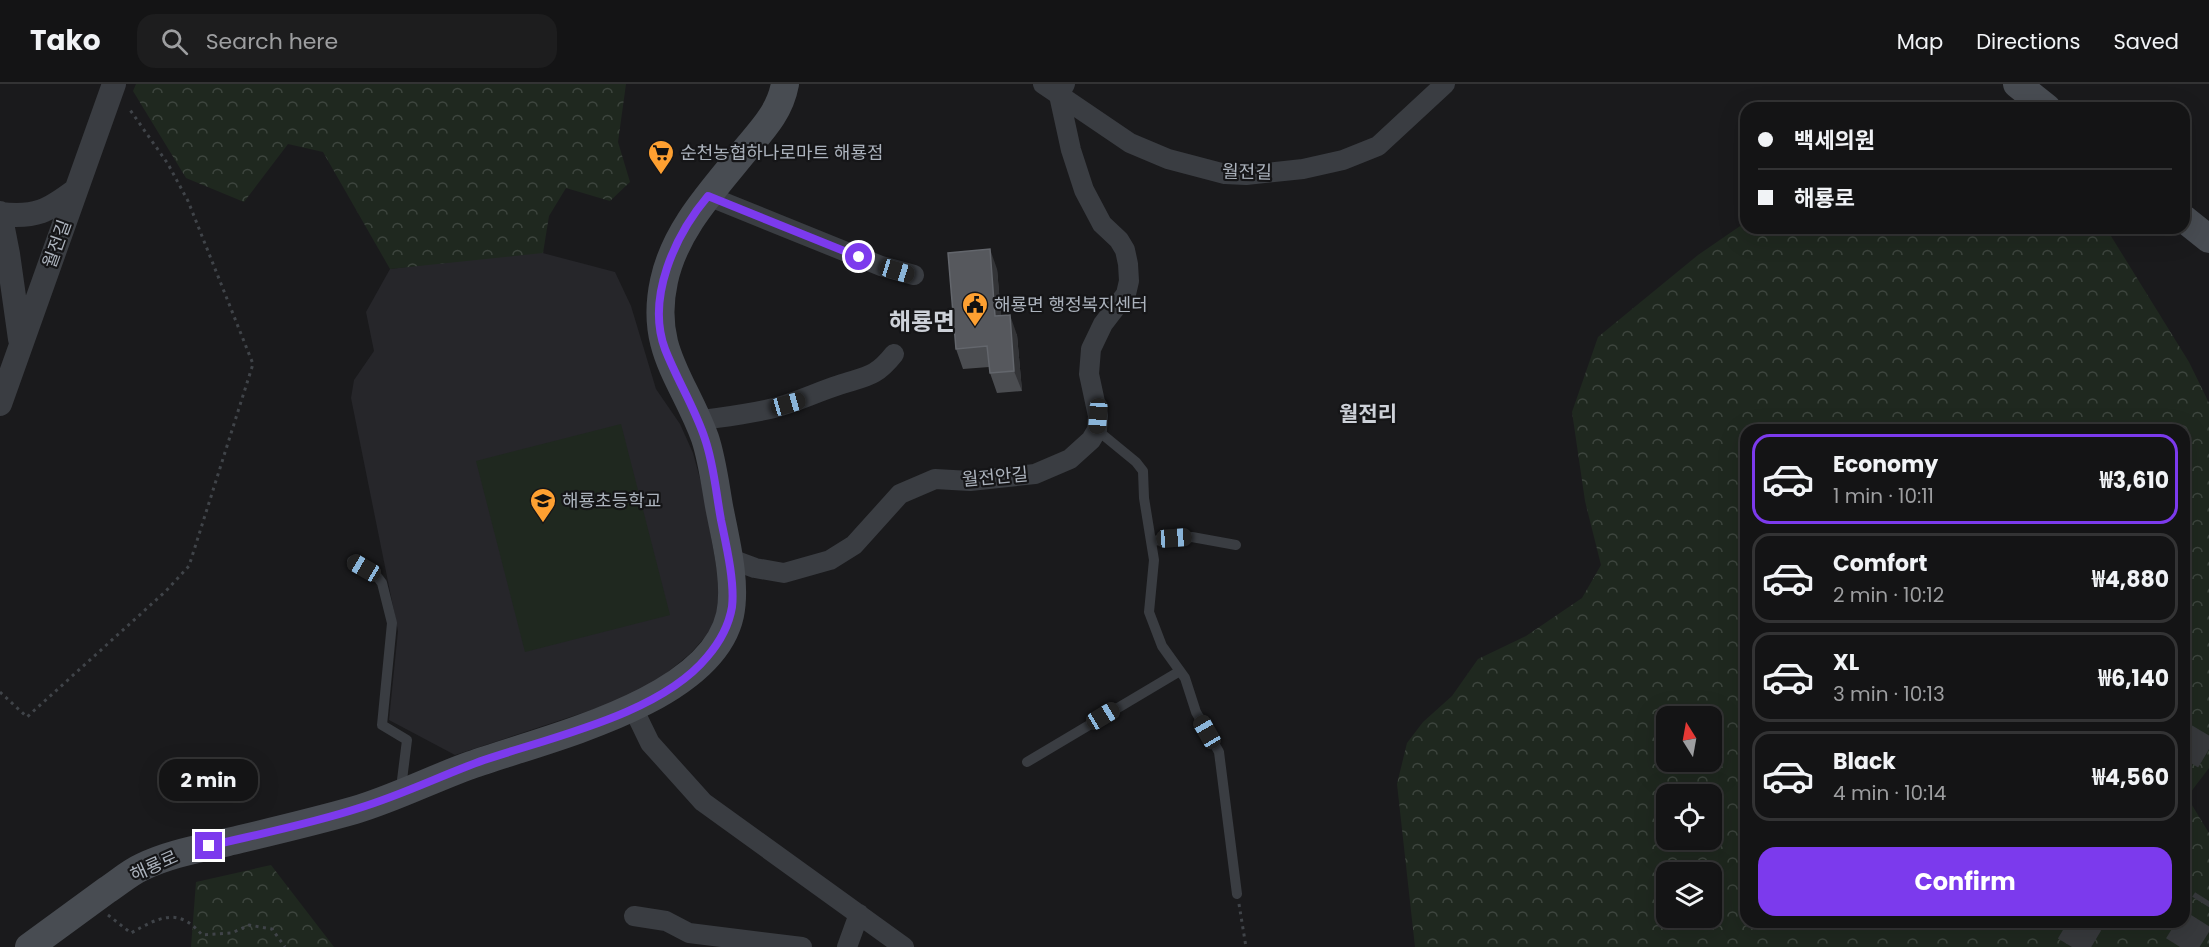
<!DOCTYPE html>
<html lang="en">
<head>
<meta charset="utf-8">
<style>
  body { margin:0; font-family:Poppins,"Noto Sans KR",sans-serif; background:#1d1d1e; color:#f1f3f6; height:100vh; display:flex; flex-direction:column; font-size:22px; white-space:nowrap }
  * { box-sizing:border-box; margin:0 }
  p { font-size:20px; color:#9d9ea0 }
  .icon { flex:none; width:33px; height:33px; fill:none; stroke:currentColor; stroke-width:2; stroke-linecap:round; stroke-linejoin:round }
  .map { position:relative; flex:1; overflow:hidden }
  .panel { position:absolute; left:1740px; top:340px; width:450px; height:504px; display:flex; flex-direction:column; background:#141415; border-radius:18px; box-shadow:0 6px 24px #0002,0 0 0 2px #333334 }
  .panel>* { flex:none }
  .top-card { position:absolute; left:1740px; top:18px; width:450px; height:132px; border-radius:18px; box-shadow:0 6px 24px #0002,0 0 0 2px #333334; display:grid; align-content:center; height:132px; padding:0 18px; background:#141415 }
  .needle { width:39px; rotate:349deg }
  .buttons { position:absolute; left:1656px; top:622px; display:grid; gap:12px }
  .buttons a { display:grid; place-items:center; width:66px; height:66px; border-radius:12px; background:#141415; box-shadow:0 6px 24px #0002,0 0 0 2px #333334; font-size:30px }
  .end { position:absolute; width:27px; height:27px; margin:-14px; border:8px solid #7c3aed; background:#fff; box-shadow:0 0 0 3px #fff }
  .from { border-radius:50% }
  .bubble { position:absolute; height:42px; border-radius:18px; background:#141415; box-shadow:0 6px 24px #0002,0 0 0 2px #333334; font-size:20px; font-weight:700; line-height:42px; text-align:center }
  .car { position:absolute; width:18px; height:36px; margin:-18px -9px; border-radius:8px; box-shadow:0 0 4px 2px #0007; background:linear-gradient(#222 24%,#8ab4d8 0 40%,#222 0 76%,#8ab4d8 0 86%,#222 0) }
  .top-card b { display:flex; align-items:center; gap:21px; height:57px; font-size:22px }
  .top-card b+b { border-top:2px solid #333334 }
  .top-card i { width:15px; height:15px; background:#f1f3f6 }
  ul { padding:10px 0 0; list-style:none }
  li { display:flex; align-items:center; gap:18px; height:90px; margin:0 12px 9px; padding:0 6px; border:3px solid #333334; border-radius:18px }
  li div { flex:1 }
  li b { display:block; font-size:22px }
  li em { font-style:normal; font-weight:700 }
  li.on { border-color:#7c3aed }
  li>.icon { width:54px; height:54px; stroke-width:1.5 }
  .action { display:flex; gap:12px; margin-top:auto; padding:12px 18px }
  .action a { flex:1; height:69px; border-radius:18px; background:#7c3aed; color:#fff; font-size:24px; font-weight:700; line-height:69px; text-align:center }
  header { display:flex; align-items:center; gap:36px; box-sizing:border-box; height:84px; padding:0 30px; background:#141415; border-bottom:2px solid #333334 }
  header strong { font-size:28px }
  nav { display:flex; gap:33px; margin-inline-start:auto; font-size:21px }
  .search { width:420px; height:54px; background:#1d1d1e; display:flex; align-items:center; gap:15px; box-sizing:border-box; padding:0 21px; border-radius:18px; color:#9d9ea0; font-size:22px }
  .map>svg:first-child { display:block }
</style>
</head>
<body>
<header>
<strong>Tako</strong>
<div class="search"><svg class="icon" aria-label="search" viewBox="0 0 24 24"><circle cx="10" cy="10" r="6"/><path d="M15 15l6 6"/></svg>Search here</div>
<nav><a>Map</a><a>Directions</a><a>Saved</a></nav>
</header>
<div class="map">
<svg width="2209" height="863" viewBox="0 0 2209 863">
  <defs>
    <pattern id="forest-crowns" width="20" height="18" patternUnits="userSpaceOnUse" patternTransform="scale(1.5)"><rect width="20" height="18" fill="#1f281f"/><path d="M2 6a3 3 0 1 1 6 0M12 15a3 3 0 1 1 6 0" fill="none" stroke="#3d453e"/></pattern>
  </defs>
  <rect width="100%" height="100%" fill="#1a1a1c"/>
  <path fill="#26262a" d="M535 167 615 188 631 222 656 305 680 340 693 369 702 402 722 514 712 545 691 569 651 602 631 613 455 671 389 636 398 547 351 314 354 296 374 267 366 228 390 185Z"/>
  <path fill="url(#forest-crowns)" fill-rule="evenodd" d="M136 0H626L618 58 630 98 610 117 566 104 549 132 543 169 390 185 323 68 288 60 244 118 186 94 133 7Z
    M1746 138V144H2106L2189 278 2209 319V684L2187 713 2209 749V863H1415L1397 700 1407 659 1423 638 1452 612 1478 575 1526 552 1582 514 1601 481 1585 417 1572 328 1598 253 1698 171ZM1746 346H2184V838H1746ZM1666 633H1712V678H1666ZM1666 711H1712V756H1666ZM1666 789H1712V834H1666Z
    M271 781 334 863H191L196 798Z"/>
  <path fill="#1f281f" d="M621 340 670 531 525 568 476 377Z"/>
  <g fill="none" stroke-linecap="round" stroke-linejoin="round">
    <path stroke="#37393c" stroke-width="33" stroke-dasharray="33 16" stroke-linecap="butt" d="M2184 675 2209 633
      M2072 863 2087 838
      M2180 863 2209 817"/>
    <path stroke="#404449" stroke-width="3" stroke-dasharray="3 4.5" stroke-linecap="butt" d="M0 608 27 633 166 507 189 482 253 280 188 117 168 80 128 23
      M1239 820 1246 863
      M108 831 131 849C158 834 178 822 202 851L232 849 249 841 272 845 285 863"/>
    <path stroke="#3a3d42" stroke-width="10" d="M1097 346 1136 378 1143 387 1144 414 1154 476 1149 528 1162 562 1185 594 1196 628 1219 668 1237 810
      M1151 457 1192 453 1236 461
      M352 477 376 491 382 499 392 539 382 641 407 656 402 696 403 705
      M1027 678 1180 587"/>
    <path stroke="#3a3d42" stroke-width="20" d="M1043 0 1130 59 1168 75 1225 90 1246 91 1303 85 1343 76 1378 62 1445 0
      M708 112 881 182 914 191
      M697 337C723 333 749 330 774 324 797 318 817 308 839 301 866 292 875 294 894 270
      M728 474 755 484 784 489 830 476 854 461 900 410 935 395 970 397 1035 390 1070 375 1091 356 1097 346 1098 332 1089 290 1091 265 1103 240 1126 210 1129 197 1128 180 1125 166 1119 156 1102 140 1084 106 1071 66 1059 11 1065 0
      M633 624 650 659 703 718 904 863
      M634 832 666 837 689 849 802 863
      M847 863 859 830"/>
    <path stroke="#3a3d42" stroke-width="24" d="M0 129 8 170 20 255
      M0 130C36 134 48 127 76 106
      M0 320 114 0"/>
    <path stroke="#484c52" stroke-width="28" d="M2017 0 2047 24
      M2184 135 2209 155
      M29 863C55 844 81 825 107 806 118 799 129 789 142 783 169 770 198 765 228 758 270 748 313 738 355 726 395 714 432 695 471 681 544 655 711 618 730 531 737 498 725 454 719 422 715 399 712 375 705 354 684 296 649 265 664 197 675 145 714 105 747 64 764 44 780 27 785 0"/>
  </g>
  <path fill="#4b4d51" d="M997 185 1001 232 1017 251 1022 307 997 309 990 289 989 283 963 285 956 265Z"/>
  <path fill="#333437" d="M990 165 997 185 1003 252 995 232Z
    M1010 231 1017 251 1022 307 1014 287Z"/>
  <path fill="#56585d" stroke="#63666c" stroke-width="1.5" d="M990 165 995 232 1010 231 1014 287 990 289 987 262 956 265 948 169Z"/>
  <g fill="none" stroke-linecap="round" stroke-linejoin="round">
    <path stroke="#7c3aed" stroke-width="8" d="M209 762C259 750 310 740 359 724 402 711 442 691 484 676 552 653 660 630 707 573 719 559 729 541 732 523 735 498 726 460 721 436 716 409 714 381 705 355 695 324 677 296 665 265 646 214 675 151 708 112L859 173"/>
  </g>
  <defs>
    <symbol id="supermarket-pin" viewBox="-11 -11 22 30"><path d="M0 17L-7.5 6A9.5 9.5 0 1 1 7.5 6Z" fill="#fea031" stroke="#151517"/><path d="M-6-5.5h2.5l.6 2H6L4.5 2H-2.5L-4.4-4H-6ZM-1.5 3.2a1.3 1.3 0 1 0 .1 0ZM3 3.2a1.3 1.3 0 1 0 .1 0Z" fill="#111"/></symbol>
    <symbol id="civic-pin" viewBox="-11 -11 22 30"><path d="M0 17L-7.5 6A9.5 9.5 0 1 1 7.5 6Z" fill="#fea031" stroke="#151517"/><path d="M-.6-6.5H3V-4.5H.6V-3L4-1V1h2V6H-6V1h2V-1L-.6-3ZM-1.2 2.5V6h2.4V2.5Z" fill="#111"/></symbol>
    <symbol id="school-pin" viewBox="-11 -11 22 30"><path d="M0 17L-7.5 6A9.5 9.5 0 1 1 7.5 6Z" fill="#fea031" stroke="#151517"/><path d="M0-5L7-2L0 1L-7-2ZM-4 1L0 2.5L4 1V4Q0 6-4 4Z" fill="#111"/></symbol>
  </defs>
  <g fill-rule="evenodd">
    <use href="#supermarket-pin" x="646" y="54" width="30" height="40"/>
    <use href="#civic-pin" x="960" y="206" width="30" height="40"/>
    <use href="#school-pin" x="528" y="402" width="30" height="40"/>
  </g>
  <g text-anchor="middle" stroke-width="4.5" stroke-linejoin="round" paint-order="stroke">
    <g font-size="18" fill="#acb3bd" stroke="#151517" text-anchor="start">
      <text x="680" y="75">순천농협하나로마트 해룡점</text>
      <text x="994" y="227">해룡면 행정복지센터</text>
      <text x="562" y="423">해룡초등학교</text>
    </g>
    <g font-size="18" fill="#acb3bd" stroke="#151517">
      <text transform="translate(1247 88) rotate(1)" y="6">월전길</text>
      <text transform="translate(57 160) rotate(-70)" y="6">월전길</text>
      <text transform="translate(995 393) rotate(-5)" y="6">월전안길</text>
      <text transform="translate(154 782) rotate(-24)" y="6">해룡로</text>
    </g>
    <g font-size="21" font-weight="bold" fill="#cdd1d8" stroke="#151517">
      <text x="1368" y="337">월전리</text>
    </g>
    <g font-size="24" font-weight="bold" fill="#cdd1d8" stroke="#151517">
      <text x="922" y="246">해룡면</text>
    </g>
  </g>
</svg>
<div class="buttons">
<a><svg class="needle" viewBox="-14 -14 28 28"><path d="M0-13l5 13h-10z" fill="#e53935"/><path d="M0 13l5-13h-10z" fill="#9d9ea0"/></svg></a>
<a><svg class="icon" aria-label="locate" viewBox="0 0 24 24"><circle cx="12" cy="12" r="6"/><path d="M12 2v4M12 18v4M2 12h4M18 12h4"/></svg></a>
<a><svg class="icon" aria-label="layers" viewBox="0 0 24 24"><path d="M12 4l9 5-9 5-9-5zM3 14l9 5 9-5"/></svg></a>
</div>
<i class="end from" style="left:859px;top:173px"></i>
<i class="end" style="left:209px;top:762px"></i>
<div class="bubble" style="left:159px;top:675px;width:99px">2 min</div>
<i class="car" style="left:897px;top:187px;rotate:107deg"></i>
<i class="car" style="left:788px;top:320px;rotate:74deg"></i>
<i class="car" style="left:1098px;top:332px;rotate:184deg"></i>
<i class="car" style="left:1174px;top:454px;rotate:86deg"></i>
<i class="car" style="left:364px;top:484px;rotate:300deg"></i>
<i class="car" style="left:1103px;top:632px;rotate:59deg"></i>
<i class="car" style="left:1207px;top:648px;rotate:330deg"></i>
<div class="top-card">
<b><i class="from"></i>백세의원</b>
<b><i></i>해룡로</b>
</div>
<section class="panel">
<ul>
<li class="on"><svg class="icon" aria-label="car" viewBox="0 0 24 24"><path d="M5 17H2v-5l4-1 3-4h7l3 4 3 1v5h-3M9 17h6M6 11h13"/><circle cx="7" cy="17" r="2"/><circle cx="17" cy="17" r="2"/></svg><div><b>Economy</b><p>1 min · 10:11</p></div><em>₩3,610</em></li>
<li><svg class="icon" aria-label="car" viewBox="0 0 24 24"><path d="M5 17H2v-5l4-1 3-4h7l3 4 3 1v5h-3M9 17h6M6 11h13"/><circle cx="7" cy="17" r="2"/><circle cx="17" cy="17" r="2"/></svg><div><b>Comfort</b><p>2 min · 10:12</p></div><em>₩4,880</em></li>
<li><svg class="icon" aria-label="car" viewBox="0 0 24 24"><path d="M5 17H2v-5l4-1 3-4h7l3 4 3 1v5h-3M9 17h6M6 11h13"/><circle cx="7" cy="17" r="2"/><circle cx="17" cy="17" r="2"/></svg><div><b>XL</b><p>3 min · 10:13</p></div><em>₩6,140</em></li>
<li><svg class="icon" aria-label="car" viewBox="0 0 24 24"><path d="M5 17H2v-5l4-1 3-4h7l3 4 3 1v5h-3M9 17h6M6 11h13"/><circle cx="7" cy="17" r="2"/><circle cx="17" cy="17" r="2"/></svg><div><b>Black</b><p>4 min · 10:14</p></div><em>₩4,560</em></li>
</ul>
<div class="action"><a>Confirm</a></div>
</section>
</div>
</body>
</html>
